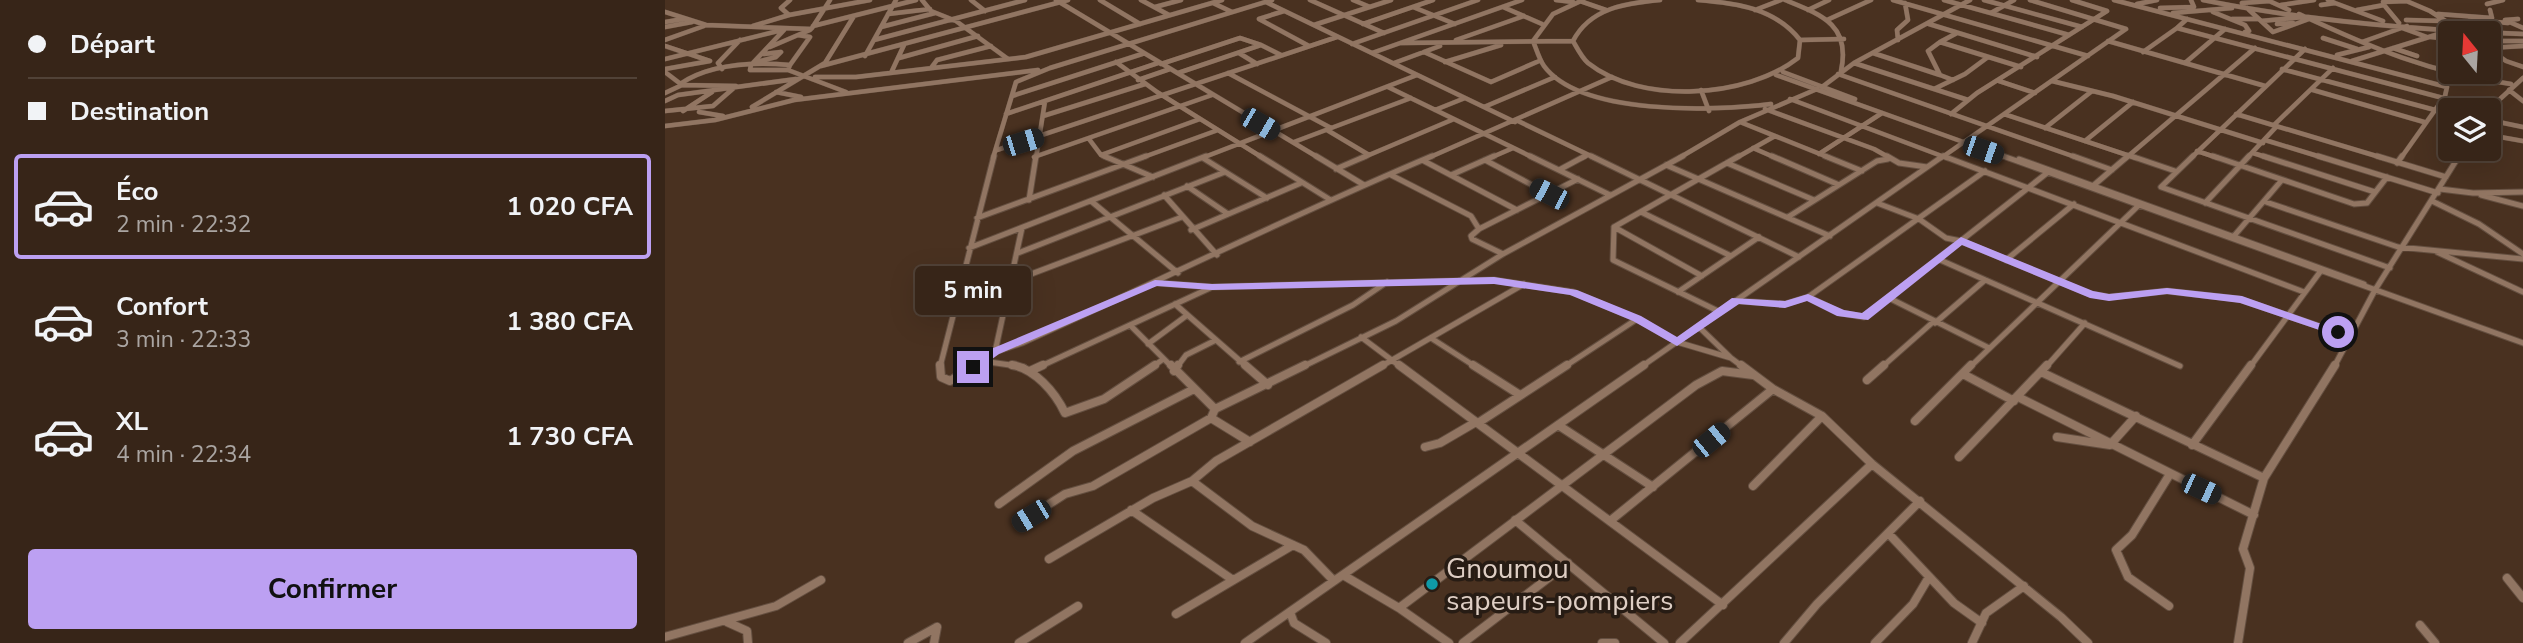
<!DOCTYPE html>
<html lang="fr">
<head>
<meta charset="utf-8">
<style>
  body { margin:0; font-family:"Nunito Sans",sans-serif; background:#423125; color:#f1f3f6; height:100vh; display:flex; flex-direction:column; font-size:26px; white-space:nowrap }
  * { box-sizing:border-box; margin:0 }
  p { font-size:23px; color:#aaa5a2 }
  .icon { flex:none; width:38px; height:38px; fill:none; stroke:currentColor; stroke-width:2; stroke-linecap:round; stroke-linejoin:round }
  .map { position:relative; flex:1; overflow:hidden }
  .side { display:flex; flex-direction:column; background:#372518; width:665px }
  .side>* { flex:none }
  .top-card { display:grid; align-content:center; height:154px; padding:0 28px; background:#372518 }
  .needle { width:46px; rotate:342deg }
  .buttons { position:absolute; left:1773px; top:21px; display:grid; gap:14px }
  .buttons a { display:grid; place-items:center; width:63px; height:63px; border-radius:7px; background:#372518; box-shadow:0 7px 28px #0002,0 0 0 2px #514237; font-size:35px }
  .end { position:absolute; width:32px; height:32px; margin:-16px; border:9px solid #bca0f2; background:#111; box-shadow:0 0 0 4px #111 }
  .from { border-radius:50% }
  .bubble { position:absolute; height:49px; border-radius:7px; background:#372518; box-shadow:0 7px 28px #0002,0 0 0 2px #514237; font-size:23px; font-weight:700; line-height:49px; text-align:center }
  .car { position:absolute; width:21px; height:42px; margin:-21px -10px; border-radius:9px; box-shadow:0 0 5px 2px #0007; background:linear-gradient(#222 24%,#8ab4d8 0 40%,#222 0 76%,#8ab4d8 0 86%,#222 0) }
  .top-card b { display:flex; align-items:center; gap:24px; height:66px; font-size:26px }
  .top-card b+b { border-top:2px solid #514237 }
  .top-card i { width:18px; height:18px; background:#f1f3f6 }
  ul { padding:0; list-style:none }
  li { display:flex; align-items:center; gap:21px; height:105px; margin:0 14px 10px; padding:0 14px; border:4px solid transparent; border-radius:7px }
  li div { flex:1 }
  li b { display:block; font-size:26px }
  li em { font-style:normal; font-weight:700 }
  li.active { border-color:#bca0f2 }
  li>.icon { width:63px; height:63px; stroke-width:1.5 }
  .primary-button { display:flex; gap:14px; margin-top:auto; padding:14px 28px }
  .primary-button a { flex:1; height:80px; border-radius:7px; background:#bca0f2; color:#111; font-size:28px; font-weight:700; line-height:80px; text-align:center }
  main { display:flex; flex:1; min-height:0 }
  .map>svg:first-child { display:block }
</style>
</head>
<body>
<main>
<section class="side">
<div class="top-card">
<b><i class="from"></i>Départ</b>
<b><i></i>Destination</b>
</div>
<ul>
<li class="active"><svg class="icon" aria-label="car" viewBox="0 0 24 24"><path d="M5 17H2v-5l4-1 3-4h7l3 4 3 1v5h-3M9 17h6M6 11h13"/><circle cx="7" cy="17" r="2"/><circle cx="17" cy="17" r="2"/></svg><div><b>Éco</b><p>2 min · 22:32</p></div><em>1 020 CFA</em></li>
<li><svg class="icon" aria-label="car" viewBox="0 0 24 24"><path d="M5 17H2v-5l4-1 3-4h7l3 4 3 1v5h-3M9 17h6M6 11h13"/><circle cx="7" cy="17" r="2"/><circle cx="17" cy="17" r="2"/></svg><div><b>Confort</b><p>3 min · 22:33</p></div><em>1 380 CFA</em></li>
<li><svg class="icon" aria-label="car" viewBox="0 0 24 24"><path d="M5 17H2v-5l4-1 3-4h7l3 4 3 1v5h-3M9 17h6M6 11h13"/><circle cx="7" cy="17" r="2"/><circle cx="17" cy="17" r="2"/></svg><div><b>XL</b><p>4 min · 22:34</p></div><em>1 730 CFA</em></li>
</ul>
<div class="primary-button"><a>Confirmer</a></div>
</section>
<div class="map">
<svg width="1858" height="643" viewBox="0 0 1858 643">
  <rect width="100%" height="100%" fill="#493120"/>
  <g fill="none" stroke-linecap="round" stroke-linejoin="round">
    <defs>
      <path id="street-far2" d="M257 0 266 11 291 21 343 59
        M306 0 320 11
        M391 0 654 158
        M435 0 475 24
        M476 0 504 15
        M645 0 719 33
        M688 0 705 7
        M891 0 908 2
        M918 0 888 14 868 41C871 48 874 59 879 66 916 116 1050 111 1106 104
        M995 0C961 3 925 8 908 41 912 48 917 58 923 63 976 105 1082 98 1133 58L1135 40C1110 8 1071 3 1033 0
        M1120 0C1157 15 1186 25 1176 71
        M1228 0 1423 56
        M1279 0 1404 35
        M1319 0 1417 27
        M1449 0 1782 87 1780 96 1736 158
        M1538 0C1642 21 1752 30 1858 34
        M1602 0 1624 10
        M1739 0 1765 11 1796 31
        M915 1 941 10
        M601 2 850 122
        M1718 2 1741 1
        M548 3 567 12
        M1670 3 1718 21
        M1472 4 1492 0
        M1822 4 1838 0
        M1616 5 1649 0
        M1656 5 1670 3 1663 0
        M490 7 516 0
        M748 7 790 24
        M838 7 877 24
        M1579 7 1577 3 1605 1
        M1495 8 1529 7 1526 0
        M1582 8 1608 32 1644 19
        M1090 10 1116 0
        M1143 10 1164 0
        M1692 10 1719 5 1734 23
        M619 11 594 19 644 46
        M0 12 41 25 146 29
        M1548 12 1580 25 1584 31 1580 32
        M1326 13 1349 0
        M1508 13 1567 8
        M223 14 265 9
        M1634 14C1707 48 1765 73 1846 84
        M1773 14 1827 18 1825 10
        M124 15 116 8 125 0
        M1522 19 1512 28 1778 98
        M1567 19H1593
        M1853 19 1840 20 1858 28
        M1162 20 1206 0
        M1741 20 1779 21
        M1805 20 1843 23
        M1596 21 1639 17
        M0 22 18 19
        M698 24 768 0
        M1264 24 1372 57
        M1612 24 1628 23
        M649 25 726 0
        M88 26 124 15 205 0
        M148 26 251 0
        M0 27 27 22
        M216 27 270 13
        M147 28 165 0
        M1737 28 1762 37
        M119 30 86 65 85 70H123L181 92
        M1292 33 1275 42 1356 67
        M1766 37 1785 39
        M1658 38 1692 49
        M0 40 39 26
        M209 40 360 0
        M791 40 859 16
        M1135 40 1179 39
        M1233 40 1232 30 1243 20 1240 3
        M1443 41 1600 86
        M1824 41H1858
        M1275 42 1263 51 1275 75 1288 80
        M1697 42 1742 26
        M736 43 908 41
        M687 44 813 0
        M0 46 45 61 0 69
        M105 47 133 35
        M1728 48 1752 56
        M1824 48 1858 46
        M1824 49 1841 61 1858 67
        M759 52 826 82 874 61
        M1478 52 1512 28
        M574 53 592 64
        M707 53 857 0
        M1208 53 1275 75
        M1672 55 1704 47
        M200 56 231 0
        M234 58 313 36
        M0 59 117 30
        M1687 61 1780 32
        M92 62 111 57 116 52 99 54
        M451 62 492 92 598 158
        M780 62 836 45
        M729 63 775 46
        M1189 63 1303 100
        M1520 63 1560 29
        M496 64 575 38 596 45
        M125 65 145 37 133 35 145 30
        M156 66 403 0
        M266 68 272 60 326 46
        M57 69 53 63 75 40
        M1617 69 1785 114
        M0 72 17 85 0 93
        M1118 72 1190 99
        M226 73 239 45
        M513 73 596 45 616 55
        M563 73 666 128
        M1173 74 1413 158
        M1111 75 1343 158
        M150 77H191L361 57 557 0
        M473 80 505 69
        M1334 81 1370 93
        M1387 81 1448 96 1598 143
        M15 84C46 63 89 62 125 65L123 70
        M723 87 869 158
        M1157 87 1189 63 1305 0
        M1269 89 1300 74 1323 57
        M1036 90 1044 111
        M1648 90 1759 122
        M1844 90 1858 101
        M111 92 136 97
        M347 96 477 54
        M1125 99 1282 158
        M0 101 13 95 131 79
        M87 107 160 63 189 16
        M819 107 890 77
        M1100 109 1209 149 1225 158
        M770 110 800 98
        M1823 110 1858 78
        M0 111 48 106 71 86 17 85
        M18 111 47 92
        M34 112 58 116
        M341 114 493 63
        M1286 114 1312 93 1442 11 1407 0
        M1339 114 1471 158
        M1571 114 1718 158
        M378 116 480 84
        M1824 120 1858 127
        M853 121 930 158
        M1075 122 1165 158
        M1609 125 1668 68
        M0 126 50 120 129 100 373 70
        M1380 128 1427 91
        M662 130 704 155
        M1824 135 1858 141
        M424 139 436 155 443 158
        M1600 140 1659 158
        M1420 141 1468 102
        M629 142 746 98
        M1088 148 1111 158
        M332 150 672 37
        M1532 151 1553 158
        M1588 153 1604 158
        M1154 154 1217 113
        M436 155 535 119
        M369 157 547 95
        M328 158 351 82 385 68 607 0
        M371 158 380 101
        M476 158 553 130
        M537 158 752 75
        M697 158 789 119
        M763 158 947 77
        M825 158 848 148
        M917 158 921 156
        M1014 158 1075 122 1152 89
        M1071 158 1110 136
        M1276 158 1461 29 1365 0
        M1461 158 1590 48
        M1526 158 1640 49
        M1582 158 1612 126
        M1793 158 1799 149"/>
      <path id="street-far1" d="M439 156 488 177
        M595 156 664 199
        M651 156 699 185
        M865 156 945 195
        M926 156 1134 257
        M1107 156 1172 184
        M1160 156 1197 171
        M1222 156 1234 163 1262 167
        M1278 156 1639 292
        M1338 156 1858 343
        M1408 156 1447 170
        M1466 156 1510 171
        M1528 156 1496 187 1725 268
        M1548 156 1689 204 1702 203 1722 177
        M1598 156 1710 192
        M1653 156 1773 193
        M1712 156 1781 177
        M538 158 602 198
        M1354 159 1699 284
        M820 160 884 194
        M759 161 852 210
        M1062 163 1149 200
        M1732 163 1737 156
        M1001 165 1165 236
        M671 169 701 156
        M894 170 920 156
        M726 175 806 216 814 229 806 236 807 239 838 254
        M786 175 829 156
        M1429 185 1463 156
        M522 186 563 214
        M1775 189 1808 193 1858 192
        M499 195 552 255
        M1816 195 1858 206
        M364 200 371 156
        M426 201 513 273
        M1767 201 1814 224 1858 254
        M1601 202 1733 247 1858 259
        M1212 203 1254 219 1281 238 1296 241 1425 294 1444 297 1502 291 1574 299 1686 337
        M1540 203 1584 156
        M976 212 1066 256
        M1123 217 1212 161 1223 159
        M312 218 481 156
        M949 227 1037 276
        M814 229 913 179
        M526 230 636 183
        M1569 236 1616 181
        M304 248 541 156
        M1772 252 1858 292
        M353 253 560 172
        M1273 259 1515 366
        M1341 260 1409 204
        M492 283 547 287 829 280 908 292 972 319 1012 342 1066 358 1078 367
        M1013 292 1094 237
        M1143 297 1320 171
        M1224 298 1324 348
        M1073 301 1120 304 1143 297 1176 313 1199 317 1382 173
        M292 302 517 217
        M510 304 582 367
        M1055 312 948 260 949 227 1074 156
        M1270 323 1320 280
        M465 325 507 367
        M1034 327 1065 357
        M696 337 736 367
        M766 338 811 367
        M483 344 521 316
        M330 352 357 228
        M317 361 359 367
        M574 362 688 305 722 282
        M275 367 329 156
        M307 367 330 352 357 343C494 281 629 214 767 156
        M374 367 545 288
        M487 367 497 360
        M512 367 521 355 549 341
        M637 367 731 321 838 254 1018 156
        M715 367 859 284
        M899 367 972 319
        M976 367 1278 156
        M1217 367 1268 322
        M1305 367 1473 206
        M1381 367 1420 323
        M1585 367 1655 272
        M1669 367 1710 290 1794 156"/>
      <path id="street" d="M275 365 276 377 285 381 310 365
        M347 365C369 368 390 392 400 413L439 399 490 365
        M506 365 550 409 546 418 585 442
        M580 365 603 385
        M734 365 1058 605
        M808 365 855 395
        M1076 365 1108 389 1157 416 1207 464 1396 617 1423 643
        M365 371 378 365
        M509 371 513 365
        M1376 372 1599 478
        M1298 374 1349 401
        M1202 380 1219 365
        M1353 397 1589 515
        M550 409 640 365
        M1250 421 1306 365
        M813 423 902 365
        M893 425 988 487
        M1392 437 1445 445 1471 416
        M1527 445 1586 365
        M760 447 775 443 811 422
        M1294 457 1382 365
        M527 481 587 526 639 550 669 581
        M1088 486 1157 416
        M334 504 408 451 529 389
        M466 510 568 580
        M850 520 999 643
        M945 521 1108 389
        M353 524 400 494 428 486 546 418
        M1223 533 1289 603 1317 623
        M384 559 488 498 527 481 551 461 718 365
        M678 575 734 608 784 643
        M1842 578 1858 598
        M1504 606 1463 577 1451 550 1467 535 1505 474
        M734 608 1031 385 1057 371 1088 375
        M625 612 629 623 661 643
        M511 614 628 545
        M62 622 82 631 83 643
        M1755 625 1770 643
        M0 637 111 606 156 580
        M243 643 272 627
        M269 643 272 627
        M354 643 413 606
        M580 643 979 365
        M798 643 903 563
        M937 643H950
        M1015 643 1207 464
        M1119 643 1152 604 1255 501
        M1210 643 1248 604 1264 577
        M1307 643 1321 613 1359 586
        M1573 643 1585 568 1578 549 1599 478 1670 365"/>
    </defs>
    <use href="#street-far2" stroke="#644f40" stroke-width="5"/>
    <use href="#street-far1" stroke="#644f40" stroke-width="7"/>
    <use href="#street" stroke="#644f40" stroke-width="10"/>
    <use href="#street-far2" stroke="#917562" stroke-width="4.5"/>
    <use href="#street-far1" stroke="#917562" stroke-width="5"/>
    <use href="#street" stroke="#917562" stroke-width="8"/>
  </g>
  <path fill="#bca0f2" d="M1296 237 1428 291 1444 294 1502 288 1577 296 1679 332 1669 335 1575 303 1502 294 1444 301 1425 298 1297 245 1203 320 1172 316 1142 301 1120 308 1074 304 1012 346 968 321 905 295 829 284 547 290 492 286 334 354 312 370 302 367 326 349 490 280 547 284 829 277 912 290 976 316 1012 337 1067 298 1120 301 1143 294 1179 310 1197 313Z"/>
  <circle fill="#0f9aa8" stroke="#271c14" stroke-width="2.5" cx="767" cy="584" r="7"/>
  <g text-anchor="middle" stroke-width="7" stroke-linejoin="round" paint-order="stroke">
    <g font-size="28" fill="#decec4" stroke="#271c14" text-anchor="start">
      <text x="781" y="578">Gnoumou<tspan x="781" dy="32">sapeurs-pompiers</tspan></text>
    </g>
  </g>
</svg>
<div class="buttons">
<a><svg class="needle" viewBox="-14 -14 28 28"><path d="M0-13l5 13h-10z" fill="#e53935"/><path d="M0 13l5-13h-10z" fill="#aaa5a2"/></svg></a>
<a><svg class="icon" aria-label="layers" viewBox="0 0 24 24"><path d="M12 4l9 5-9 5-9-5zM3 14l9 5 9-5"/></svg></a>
</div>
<i class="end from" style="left:1673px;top:332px"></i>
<i class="end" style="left:308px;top:367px"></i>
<div class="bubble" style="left:250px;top:266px;width:116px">5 min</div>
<i class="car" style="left:595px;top:124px;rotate:120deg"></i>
<i class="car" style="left:358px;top:142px;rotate:73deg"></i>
<i class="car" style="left:1318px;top:150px;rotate:109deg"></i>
<i class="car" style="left:884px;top:194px;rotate:297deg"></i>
<i class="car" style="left:1046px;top:440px;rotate:51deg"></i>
<i class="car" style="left:1536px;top:489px;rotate:115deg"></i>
<i class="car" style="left:366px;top:516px;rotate:239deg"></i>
</div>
</main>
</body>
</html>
